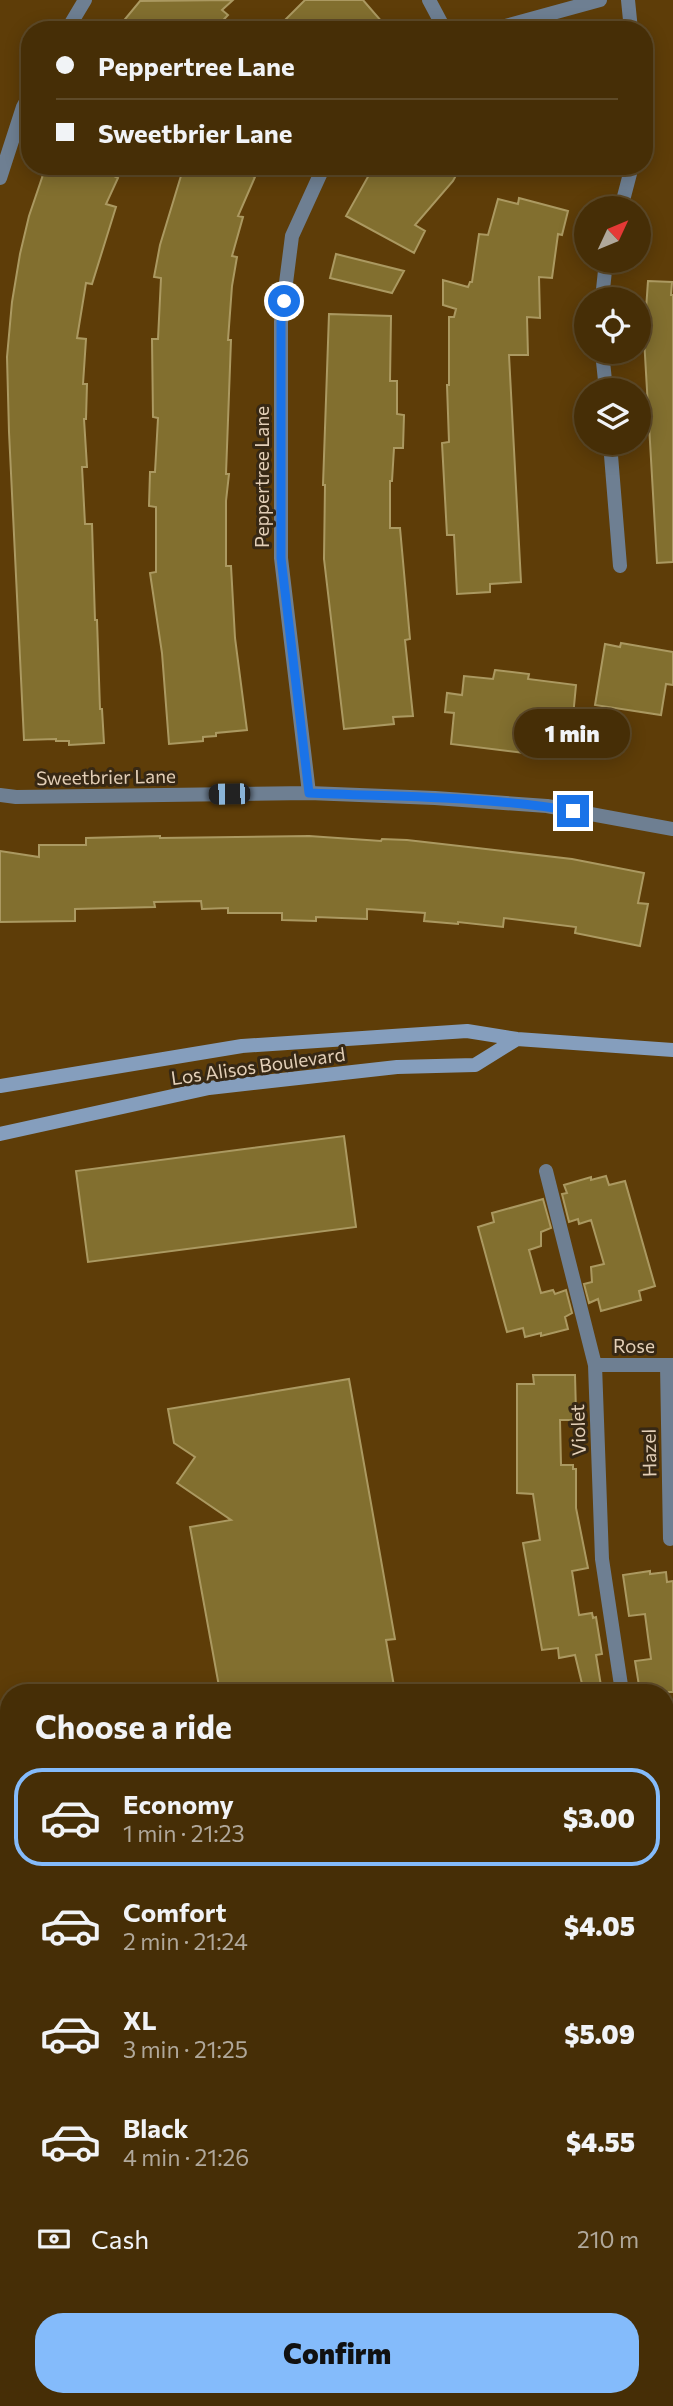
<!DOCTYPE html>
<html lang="en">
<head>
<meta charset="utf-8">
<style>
  body { margin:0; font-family:Commissioner,sans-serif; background:#4d3610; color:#f1f3f6; height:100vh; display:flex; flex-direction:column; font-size:26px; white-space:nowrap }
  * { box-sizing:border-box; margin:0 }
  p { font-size:23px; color:#b0a89b }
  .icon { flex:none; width:38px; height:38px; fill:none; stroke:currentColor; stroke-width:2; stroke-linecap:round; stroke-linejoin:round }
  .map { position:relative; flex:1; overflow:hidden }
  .side { position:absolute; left:0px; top:1684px; width:674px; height:723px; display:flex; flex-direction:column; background:#462e06; border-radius:28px 28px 0 0; box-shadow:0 4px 18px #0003,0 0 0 2px #5e4a28 }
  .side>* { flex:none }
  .guide { position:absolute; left:21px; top:21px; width:632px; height:154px; border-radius:28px; box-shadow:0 4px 18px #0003,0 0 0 2px #5e4a28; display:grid; align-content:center; height:154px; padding:0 35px; background:#462e06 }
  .needle { width:46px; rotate:46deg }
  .controls { position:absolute; left:574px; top:196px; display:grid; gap:14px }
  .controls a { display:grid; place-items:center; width:77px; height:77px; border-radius:50%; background:#462e06; box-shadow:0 4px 18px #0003,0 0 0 2px #5e4a28; font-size:35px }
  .end { position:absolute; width:32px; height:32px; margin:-16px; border:9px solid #1a73e8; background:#fff; box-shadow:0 0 0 4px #fff }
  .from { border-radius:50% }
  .bubble { position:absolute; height:49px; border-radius:24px; background:#462e06; box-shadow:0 4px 18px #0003,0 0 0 2px #5e4a28; font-size:23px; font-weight:800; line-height:49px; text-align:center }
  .car { position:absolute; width:21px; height:42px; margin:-21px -10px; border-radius:9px; box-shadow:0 0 5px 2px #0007; background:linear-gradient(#222 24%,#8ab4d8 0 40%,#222 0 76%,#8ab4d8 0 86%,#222 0) }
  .guide b { display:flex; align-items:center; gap:24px; height:66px; font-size:26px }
  .guide b+b { border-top:2px solid #5e4a28 }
  .guide i { width:18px; height:18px; background:#f1f3f6 }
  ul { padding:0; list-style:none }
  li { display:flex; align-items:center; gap:21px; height:98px; margin:0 14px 10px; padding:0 21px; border:4px solid transparent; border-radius:28px }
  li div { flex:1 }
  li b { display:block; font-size:26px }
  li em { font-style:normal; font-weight:800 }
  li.on { border-color:#84bbfb }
  li>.icon { width:63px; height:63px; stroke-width:1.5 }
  h2 { padding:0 35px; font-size:32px; line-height:84px }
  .pay { display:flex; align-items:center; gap:18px; height:77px; padding:0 35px; font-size:26px }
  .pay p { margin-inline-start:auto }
  .primary-button { display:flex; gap:14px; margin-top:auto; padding:14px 35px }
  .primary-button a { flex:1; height:80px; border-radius:28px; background:#84bbfb; color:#111; font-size:28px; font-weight:800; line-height:80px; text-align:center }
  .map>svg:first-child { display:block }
</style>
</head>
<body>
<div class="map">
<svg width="673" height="2406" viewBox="0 0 673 2406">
  <rect width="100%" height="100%" fill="#5e3d08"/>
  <path fill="#826f2f" stroke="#ab9961" stroke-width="2" d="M233 0 222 10 228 15 214 30H116L140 1Z
    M305 0H363L389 30H275Z
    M46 166H116L112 175 118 178 106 204 116 207 92 284 86 283 77 338 86 339 83 384H87L86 419H84L87 467H82L85 524H92L95 620H97L100 709H102L104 743 69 745V741H56V739L24 740 9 432 7 357 12 302 20 254 29 216Z
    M184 166H231L255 177 238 216 243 217 232 256 237 257 232 286 228 340H231L226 474H229L226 501V566H231L235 638 247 730 216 733V736L203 737V741L169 744 162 653 150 573 156 572V507L149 506 150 472H155L158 418 153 417 152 339H158L161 278 154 277 160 245Z
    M374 166H461L453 181 415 225 425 231 414 253 346 216Z
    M519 198 568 211 562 235 558 234 552 278 539 277 540 318 527 317 528 355H509L521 582 490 584V592L457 594 454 535H447L442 443 449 442 447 385H449V317H454L456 309 443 305V280L468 287 470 282H472L479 234 488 235 498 199 518 204Z
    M336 254 404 271 392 293 330 278Z
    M648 281 672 282 671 295H673V562L657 563 644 338Z
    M329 314 391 316 390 381H397V414L404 415 403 448H394L392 481H390V528H400L410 639 405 640 413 716 393 717 394 724 344 729 324 559 325 485H323Z
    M621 643 673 652V685L666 684 661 715 595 705 605 644 620 647Z
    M495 670 529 674 528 679 576 685 572 727 561 726 557 757 451 744 454 713 445 712 447 693 462 695 464 676 493 679Z
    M160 836V838L309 836 381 841 382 839 407 840 572 859 644 873 638 903 648 904 640 946 575 933 576 927 504 918 503 927 458 922V924L424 921 425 913 367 909V919L316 917V921L282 920V913H228V908L202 909 201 901 154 902 155 907 75 909V921L0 922V851L39 857V845H86V838Z
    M344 1136 356 1227 88 1262 76 1171Z
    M606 1176 609 1185 625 1181 655 1286 639 1291 641 1300 601 1311 598 1299 589 1303 584 1284 592 1282 591 1267 604 1264 591 1220 579 1224 578 1219 569 1222 562 1194 567 1193 564 1185 591 1177V1180Z
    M543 1199 551 1228 541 1232V1246L529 1250 541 1293 553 1290 555 1294 566 1290 572 1313 565 1317 568 1329 541 1336V1333L525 1337 523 1328 507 1332 478 1227 494 1222 492 1213Z
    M533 1375H575L576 1413H573V1420H560L561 1465H573V1469H576V1508L588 1568 572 1571 579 1615 592 1613 593 1618 596 1617 602 1654 596 1655 602 1692H584L575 1655 559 1658 558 1648 542 1650 523 1543 540 1540 533 1494 517 1493V1384H534Z
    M349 1379 395 1639 386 1640 395 1692H220L190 1527 231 1520 177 1483 195 1457 174 1443 168 1409Z
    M650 1571V1574L666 1572 667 1582 673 1581V1692H640L635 1661 651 1659 648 1637 645 1614 629 1616 623 1575Z"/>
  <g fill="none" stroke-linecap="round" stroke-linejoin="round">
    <path stroke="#6e7f92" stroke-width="14" d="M429 0 445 30
      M628 0 631 30
      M67 30 85 0
      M491 30 600 0
      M0 178 23 107 30 94
      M621 208 632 166
      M602 299 606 261
      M602 352 606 390
      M610 443 620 566
      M309 793 281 558V322L292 236 324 166
      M0 795 16 797 309 793 435 798 547 806 673 829
      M546 1171 595 1365 602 1559 622 1692
      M595 1365H673
      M667 1365 670 1539
      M665 1733 673 1731
      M665 1818 673 1816
      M665 1979 673 2038"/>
    <path stroke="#859ebd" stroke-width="14" d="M0 1086 242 1046 467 1031 517 1039 673 1050
      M0 1134 209 1088 397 1067 475 1065 517 1039
      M665 2279 673 2276
      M281 2406 305 2398"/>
  </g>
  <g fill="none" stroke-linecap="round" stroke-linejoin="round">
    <path stroke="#1a73e8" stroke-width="9" d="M284 301 281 322V558L309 793C396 797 487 796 573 811"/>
  </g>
  <g text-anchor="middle" stroke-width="6" stroke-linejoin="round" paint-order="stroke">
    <g font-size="19" fill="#e3cfb7" stroke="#372814">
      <text transform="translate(262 477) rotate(-90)" y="7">Peppertree Lane</text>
      <text transform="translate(106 777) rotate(-1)" y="7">Sweetbrier Lane</text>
      <text transform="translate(258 1066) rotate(-8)" y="7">Los Alisos Boulevard</text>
      <text x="634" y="1353">Rose</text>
      <text transform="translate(578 1430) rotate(-92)" y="7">Violet</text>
      <text transform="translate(649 1453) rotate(-91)" y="7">Hazel</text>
    </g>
  </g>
</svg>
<div class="controls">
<a><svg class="needle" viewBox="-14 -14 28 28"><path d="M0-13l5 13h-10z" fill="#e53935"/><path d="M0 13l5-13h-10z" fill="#b0a89b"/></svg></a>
<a><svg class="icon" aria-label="locate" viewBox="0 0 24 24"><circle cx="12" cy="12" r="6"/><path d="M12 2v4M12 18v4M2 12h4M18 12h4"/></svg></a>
<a><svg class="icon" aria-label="layers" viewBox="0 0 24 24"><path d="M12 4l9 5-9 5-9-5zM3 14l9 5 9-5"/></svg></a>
</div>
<i class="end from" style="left:284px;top:301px"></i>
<i class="end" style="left:573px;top:811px"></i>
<div class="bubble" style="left:514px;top:709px;width:116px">1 min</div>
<i class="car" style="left:229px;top:794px;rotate:269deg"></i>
<div class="guide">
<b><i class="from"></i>Peppertree Lane</b>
<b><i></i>Sweetbrier Lane</b>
</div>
<section class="side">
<h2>Choose a ride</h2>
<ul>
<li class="on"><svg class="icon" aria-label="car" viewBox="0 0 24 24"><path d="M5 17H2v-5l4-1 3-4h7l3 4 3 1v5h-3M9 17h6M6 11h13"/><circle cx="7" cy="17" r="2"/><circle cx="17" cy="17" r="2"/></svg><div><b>Economy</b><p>1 min · 21:23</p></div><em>$3.00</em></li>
<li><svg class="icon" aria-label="car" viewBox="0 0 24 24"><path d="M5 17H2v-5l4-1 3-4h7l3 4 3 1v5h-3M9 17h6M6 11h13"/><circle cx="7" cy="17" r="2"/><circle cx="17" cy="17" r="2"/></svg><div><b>Comfort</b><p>2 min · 21:24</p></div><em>$4.05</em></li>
<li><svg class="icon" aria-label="car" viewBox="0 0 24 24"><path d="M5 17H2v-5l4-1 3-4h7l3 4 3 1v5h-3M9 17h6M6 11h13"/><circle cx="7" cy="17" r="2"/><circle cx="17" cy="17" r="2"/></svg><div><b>XL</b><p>3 min · 21:25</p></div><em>$5.09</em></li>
<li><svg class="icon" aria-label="car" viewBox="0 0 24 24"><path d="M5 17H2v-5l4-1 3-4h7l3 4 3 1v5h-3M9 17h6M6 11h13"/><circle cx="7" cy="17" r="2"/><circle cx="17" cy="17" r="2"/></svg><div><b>Black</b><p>4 min · 21:26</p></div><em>$4.55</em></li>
</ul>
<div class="pay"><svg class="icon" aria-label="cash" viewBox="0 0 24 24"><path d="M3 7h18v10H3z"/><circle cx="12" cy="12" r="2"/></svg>Cash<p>210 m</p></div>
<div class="primary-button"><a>Confirm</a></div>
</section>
</div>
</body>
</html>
